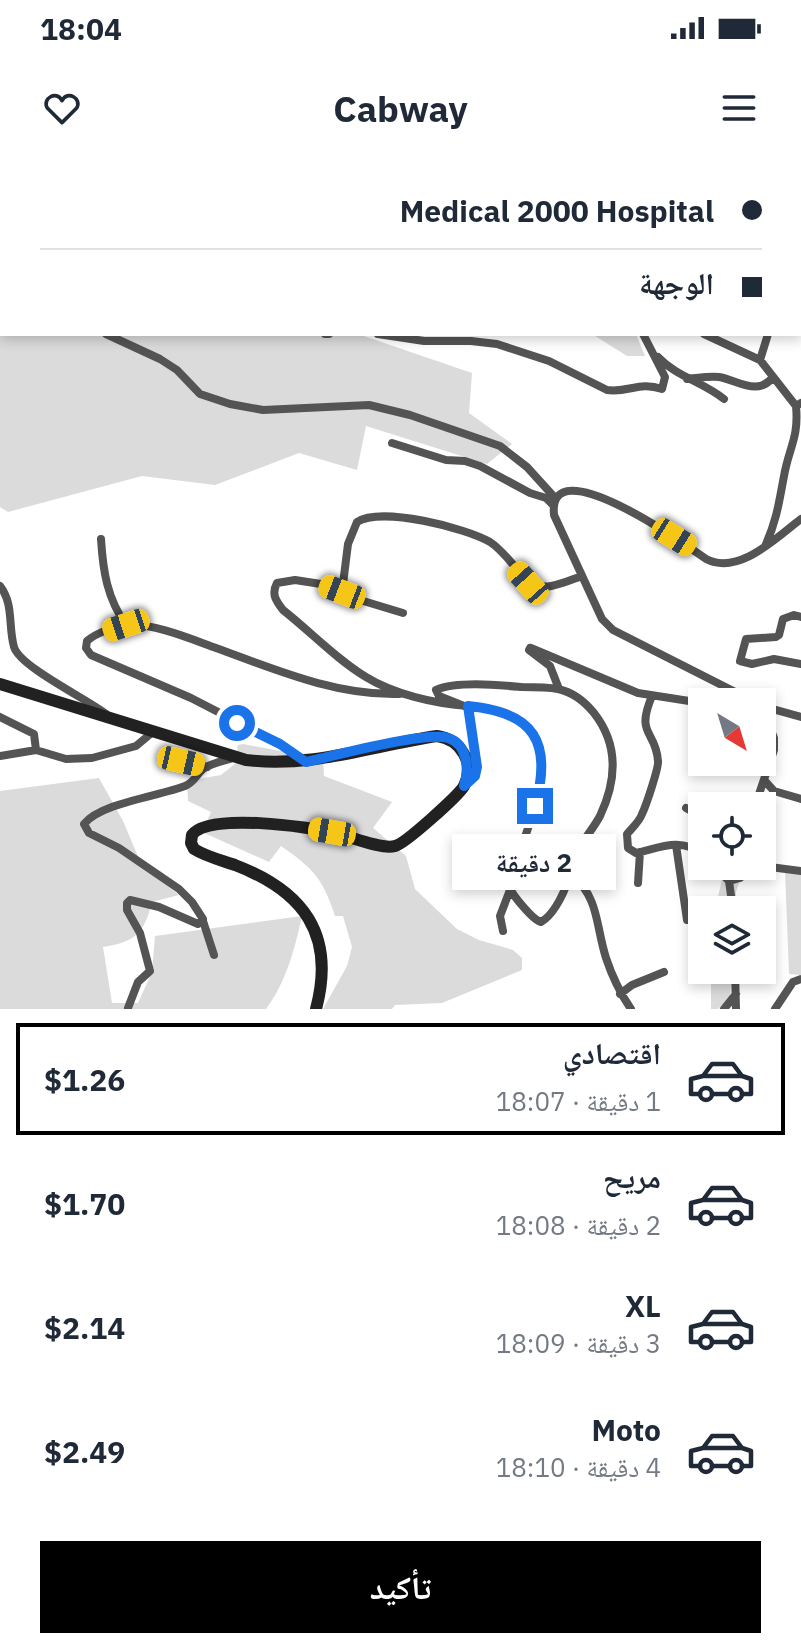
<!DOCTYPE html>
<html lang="ar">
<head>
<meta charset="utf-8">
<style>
  body { margin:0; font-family:"IBM Plex Sans","Noto Naskh Arabic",sans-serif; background:#f6f6f7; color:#1f2937; direction:rtl; height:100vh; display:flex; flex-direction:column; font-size:30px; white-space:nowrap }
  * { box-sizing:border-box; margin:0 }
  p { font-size:26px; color:#747a83 }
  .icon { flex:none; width:44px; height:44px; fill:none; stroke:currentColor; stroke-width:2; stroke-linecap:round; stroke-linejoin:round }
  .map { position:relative; height:849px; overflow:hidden; direction:ltr }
  .side { display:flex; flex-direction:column; background:#fff; flex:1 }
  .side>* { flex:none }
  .banner { position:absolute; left:0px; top:0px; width:802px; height:176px; box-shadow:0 4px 12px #0003; direction:rtl; display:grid; align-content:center; height:176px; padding:0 40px; background:#fff }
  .needle { width:52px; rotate:142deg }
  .controls { position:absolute; left:688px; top:528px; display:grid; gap:16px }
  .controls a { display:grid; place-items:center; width:88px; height:88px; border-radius:0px; background:#fff; box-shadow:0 4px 12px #0003; font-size:40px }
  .end { position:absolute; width:36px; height:36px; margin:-18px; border:10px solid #1a73e8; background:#fff; box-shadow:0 0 0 4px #fff }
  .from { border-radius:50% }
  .bubble { position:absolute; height:56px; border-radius:0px; background:#fff; box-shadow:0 4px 12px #0003; font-size:26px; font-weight:700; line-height:56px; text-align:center; direction:rtl }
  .car { position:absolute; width:24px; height:48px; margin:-24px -12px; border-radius:10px; box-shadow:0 0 6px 2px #0007; background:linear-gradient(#f5c518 24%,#345 0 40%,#f5c518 0 76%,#345 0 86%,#f5c518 0) }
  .banner b { display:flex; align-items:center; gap:28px; height:76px; font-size:30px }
  .banner b+b { border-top:2px solid #e0e1e3 }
  .banner i { width:20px; height:20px; background:#1f2937 }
  ul { padding:14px 0 0; list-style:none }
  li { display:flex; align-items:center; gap:24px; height:112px; margin:0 16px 12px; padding:0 24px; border:4px solid transparent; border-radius:0px }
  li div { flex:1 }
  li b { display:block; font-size:30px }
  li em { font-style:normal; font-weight:700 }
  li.active { border-color:#000 }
  li>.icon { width:72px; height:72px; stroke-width:1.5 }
  .primary-button { display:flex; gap:16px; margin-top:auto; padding:16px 40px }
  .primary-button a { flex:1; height:92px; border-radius:0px; background:#000; color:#fff; font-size:32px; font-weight:700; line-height:92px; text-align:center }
  .status { display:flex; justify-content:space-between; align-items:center; height:56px; padding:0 40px; background:#fff; direction:ltr }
  .status svg { height:22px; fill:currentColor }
  header { display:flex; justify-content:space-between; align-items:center; height:104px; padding:0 40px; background:#fff; font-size:36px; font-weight:700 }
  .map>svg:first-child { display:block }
</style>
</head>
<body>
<div class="status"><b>18:04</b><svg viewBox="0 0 49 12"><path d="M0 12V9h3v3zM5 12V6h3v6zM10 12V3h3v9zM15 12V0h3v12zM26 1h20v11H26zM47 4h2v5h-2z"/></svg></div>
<header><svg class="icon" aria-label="menu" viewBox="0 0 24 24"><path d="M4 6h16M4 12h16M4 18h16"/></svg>Cabway<svg class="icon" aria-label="heart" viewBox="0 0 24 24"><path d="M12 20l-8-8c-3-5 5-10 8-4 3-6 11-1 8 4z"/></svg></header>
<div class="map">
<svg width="801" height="849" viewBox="0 0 801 849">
  <rect width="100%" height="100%" fill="#fff"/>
  <path fill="#dbdbdb" d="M0 0 20 2H2V174H358L472 213 469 253 512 284 487 304 366 266 357 310 299 293 215 325 142 316 8 352 0 347Z
    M592 174H636L645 196H627Z
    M238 583 323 599 324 616 392 642 373 668 406 696 415 729 457 769 479 780 513 790 522 798V810L442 843 395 845 392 849H323L347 806 352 787 343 756H335C323 719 314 709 281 686L269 702 202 672 211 652 188 641 187 621 221 615 236 603Z
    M99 618 123 661 142 706 179 735 152 742C144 774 135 782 103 787L112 843H138L152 812 155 776 302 756C295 788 286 823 266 849H0V631Z
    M746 706 801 708V815L789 814 785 711 744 707 736 732V750H715L723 715Z
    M711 810H732L730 838 718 849H711Z"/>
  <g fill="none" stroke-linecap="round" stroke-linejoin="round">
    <path stroke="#545454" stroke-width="8" d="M61 2 66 0
      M329 2 330 0
      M376 2V0
      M493 2 497 0
      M677 2 680 0
      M712 2 713 0
      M761 2 762 0
      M800 11 801 9
      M0 31 2 30
      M800 146 801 145
      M800 165 801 166
      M106 174 160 199 177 210 200 234 230 244 263 250 369 245 410 255 500 286 527 307 556 339
      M325 174H329
      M378 174 424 181H471L497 184 549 201 607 230C629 233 639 221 662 229L665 217 643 174
      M704 174 760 200 796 246 801 243
      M658 197C677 217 703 222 724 239
      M760 200 768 174
      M687 219C698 218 708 216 719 217 737 220 758 237 773 217
      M392 283 446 300 465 301 480 306 530 333 546 338 553 345
      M101 379C103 411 107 438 126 465
      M766 384C777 359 779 342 784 316 789 287 799 278 796 246
      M0 426C14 444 8 466 14 487 20 507 87 539 106 554
      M342 432 348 384 357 362C381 346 466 368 490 382 504 391 517 410 528 423 546 432 565 422 582 416
      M403 453 360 440 321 424 295 420 277 423C271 434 276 441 283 450 311 472 336 499 366 517 393 534 436 544 468 546 590 557 528 654 509 726 512 735 533 760 541 762 555 754 565 730 570 716 572 710 571 704 574 698 580 683 592 671 600 656 617 620 619 585 594 553 585 542 572 532 558 529 547 527 534 527 522 527 498 525 457 521 436 530L439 536 464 546
      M801 457 794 455 783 459 779 475 776 477 746 479 740 501 752 504 774 499 801 504
      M530 488 529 490 550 506 559 529
      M531 488 638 533 702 543
      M652 536C635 576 656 570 658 601 659 607 646 646 642 654 640 661 632 668 627 674L628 688 636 693C659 688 681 677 702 694
      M755 542 613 470 602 459 554 355C547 285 689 387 706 399 739 416 777 377 801 359
      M762 546 801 557
      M0 557 34 574 36 590
      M0 596 36 590 66 599 92 598 136 586 154 571
      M303 600 280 584 191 538 91 495 86 488 87 481C96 473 115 466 127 465 153 463 191 479 216 488 274 509 336 536 400 534
      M181 601 207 607
      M764 620 774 631 801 639
      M466 624 475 616 477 607 468 546
      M755 646 774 590V578L762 547
      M686 648 702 657
      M676 685 687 760
      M714 706 729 721
      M762 706 801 711
      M571 713C600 740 595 763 606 798 612 816 620 833 631 849
      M638 723 640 692
      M733 750 729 721 740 718 753 706
      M203 761 214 795
      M503 771 500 756 510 730
      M735 810 736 849
      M620 834 632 825 664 812
      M128 848 138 822 150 811 140 773 127 750V743L130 740 159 747 198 764 203 759 192 742 179 729 119 688 89 673 84 664C101 643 159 636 185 626 195 622 196 615 203 609 211 603 224 601 233 598
      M724 849 736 834
      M775 849 793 822 801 819"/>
    <path stroke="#212121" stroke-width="12" d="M0 524 246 600C313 608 371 586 437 576 460 579 476 603 464 626 459 635 405 684 395 686 381 690 350 676 335 673 309 667 208 652 192 675L191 683 194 689C207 697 221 700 235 705 303 731 336 774 316 849"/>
  </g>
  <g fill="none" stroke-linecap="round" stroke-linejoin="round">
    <path stroke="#1a73e8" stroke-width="10" d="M237 563 280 584 306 602C333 596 426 571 448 578 468 584 469 610 464 626L475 616 477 607 468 546C534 552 553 582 535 646"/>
  </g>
</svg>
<div class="controls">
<a><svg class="needle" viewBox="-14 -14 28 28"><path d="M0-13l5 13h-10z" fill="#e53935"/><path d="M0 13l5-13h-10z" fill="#747a83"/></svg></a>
<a><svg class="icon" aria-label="locate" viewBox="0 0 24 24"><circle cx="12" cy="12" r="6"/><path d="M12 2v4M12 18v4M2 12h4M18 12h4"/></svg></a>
<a><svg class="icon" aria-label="layers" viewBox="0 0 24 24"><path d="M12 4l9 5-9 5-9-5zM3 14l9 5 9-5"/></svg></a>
</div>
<i class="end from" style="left:237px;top:563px"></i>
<i class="end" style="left:535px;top:646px"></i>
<div class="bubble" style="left:452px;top:674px;width:164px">2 دقيقة</div>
<i class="car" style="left:674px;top:377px;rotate:122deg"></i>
<i class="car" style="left:528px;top:423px;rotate:318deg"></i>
<i class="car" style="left:342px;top:432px;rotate:291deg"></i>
<i class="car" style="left:126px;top:465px;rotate:252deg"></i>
<i class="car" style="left:181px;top:601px;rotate:103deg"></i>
<i class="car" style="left:332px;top:672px;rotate:280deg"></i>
<div class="banner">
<b><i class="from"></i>Medical 2000 Hospital</b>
<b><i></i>الوجهة</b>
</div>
</div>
<section class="side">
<ul>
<li class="active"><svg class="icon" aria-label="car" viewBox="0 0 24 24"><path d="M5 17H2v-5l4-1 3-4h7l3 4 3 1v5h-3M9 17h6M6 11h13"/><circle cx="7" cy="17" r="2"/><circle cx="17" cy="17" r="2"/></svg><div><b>اقتصادي</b><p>1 دقيقة · 18:07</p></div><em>$1.26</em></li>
<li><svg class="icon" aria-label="car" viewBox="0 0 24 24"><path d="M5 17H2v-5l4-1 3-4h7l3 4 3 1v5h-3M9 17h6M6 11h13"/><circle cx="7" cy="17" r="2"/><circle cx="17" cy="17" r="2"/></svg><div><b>مريح</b><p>2 دقيقة · 18:08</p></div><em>$1.70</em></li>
<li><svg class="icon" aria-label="car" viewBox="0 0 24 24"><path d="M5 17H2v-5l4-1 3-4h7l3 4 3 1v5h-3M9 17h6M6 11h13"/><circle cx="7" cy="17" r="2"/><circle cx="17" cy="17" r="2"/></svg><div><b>XL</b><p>3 دقيقة · 18:09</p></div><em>$2.14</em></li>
<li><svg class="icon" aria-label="car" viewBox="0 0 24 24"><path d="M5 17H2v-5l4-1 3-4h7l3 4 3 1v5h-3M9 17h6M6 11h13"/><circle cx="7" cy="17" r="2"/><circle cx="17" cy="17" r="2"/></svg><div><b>Moto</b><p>4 دقيقة · 18:10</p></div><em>$2.49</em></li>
</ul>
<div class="primary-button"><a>تأكيد</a></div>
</section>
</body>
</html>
